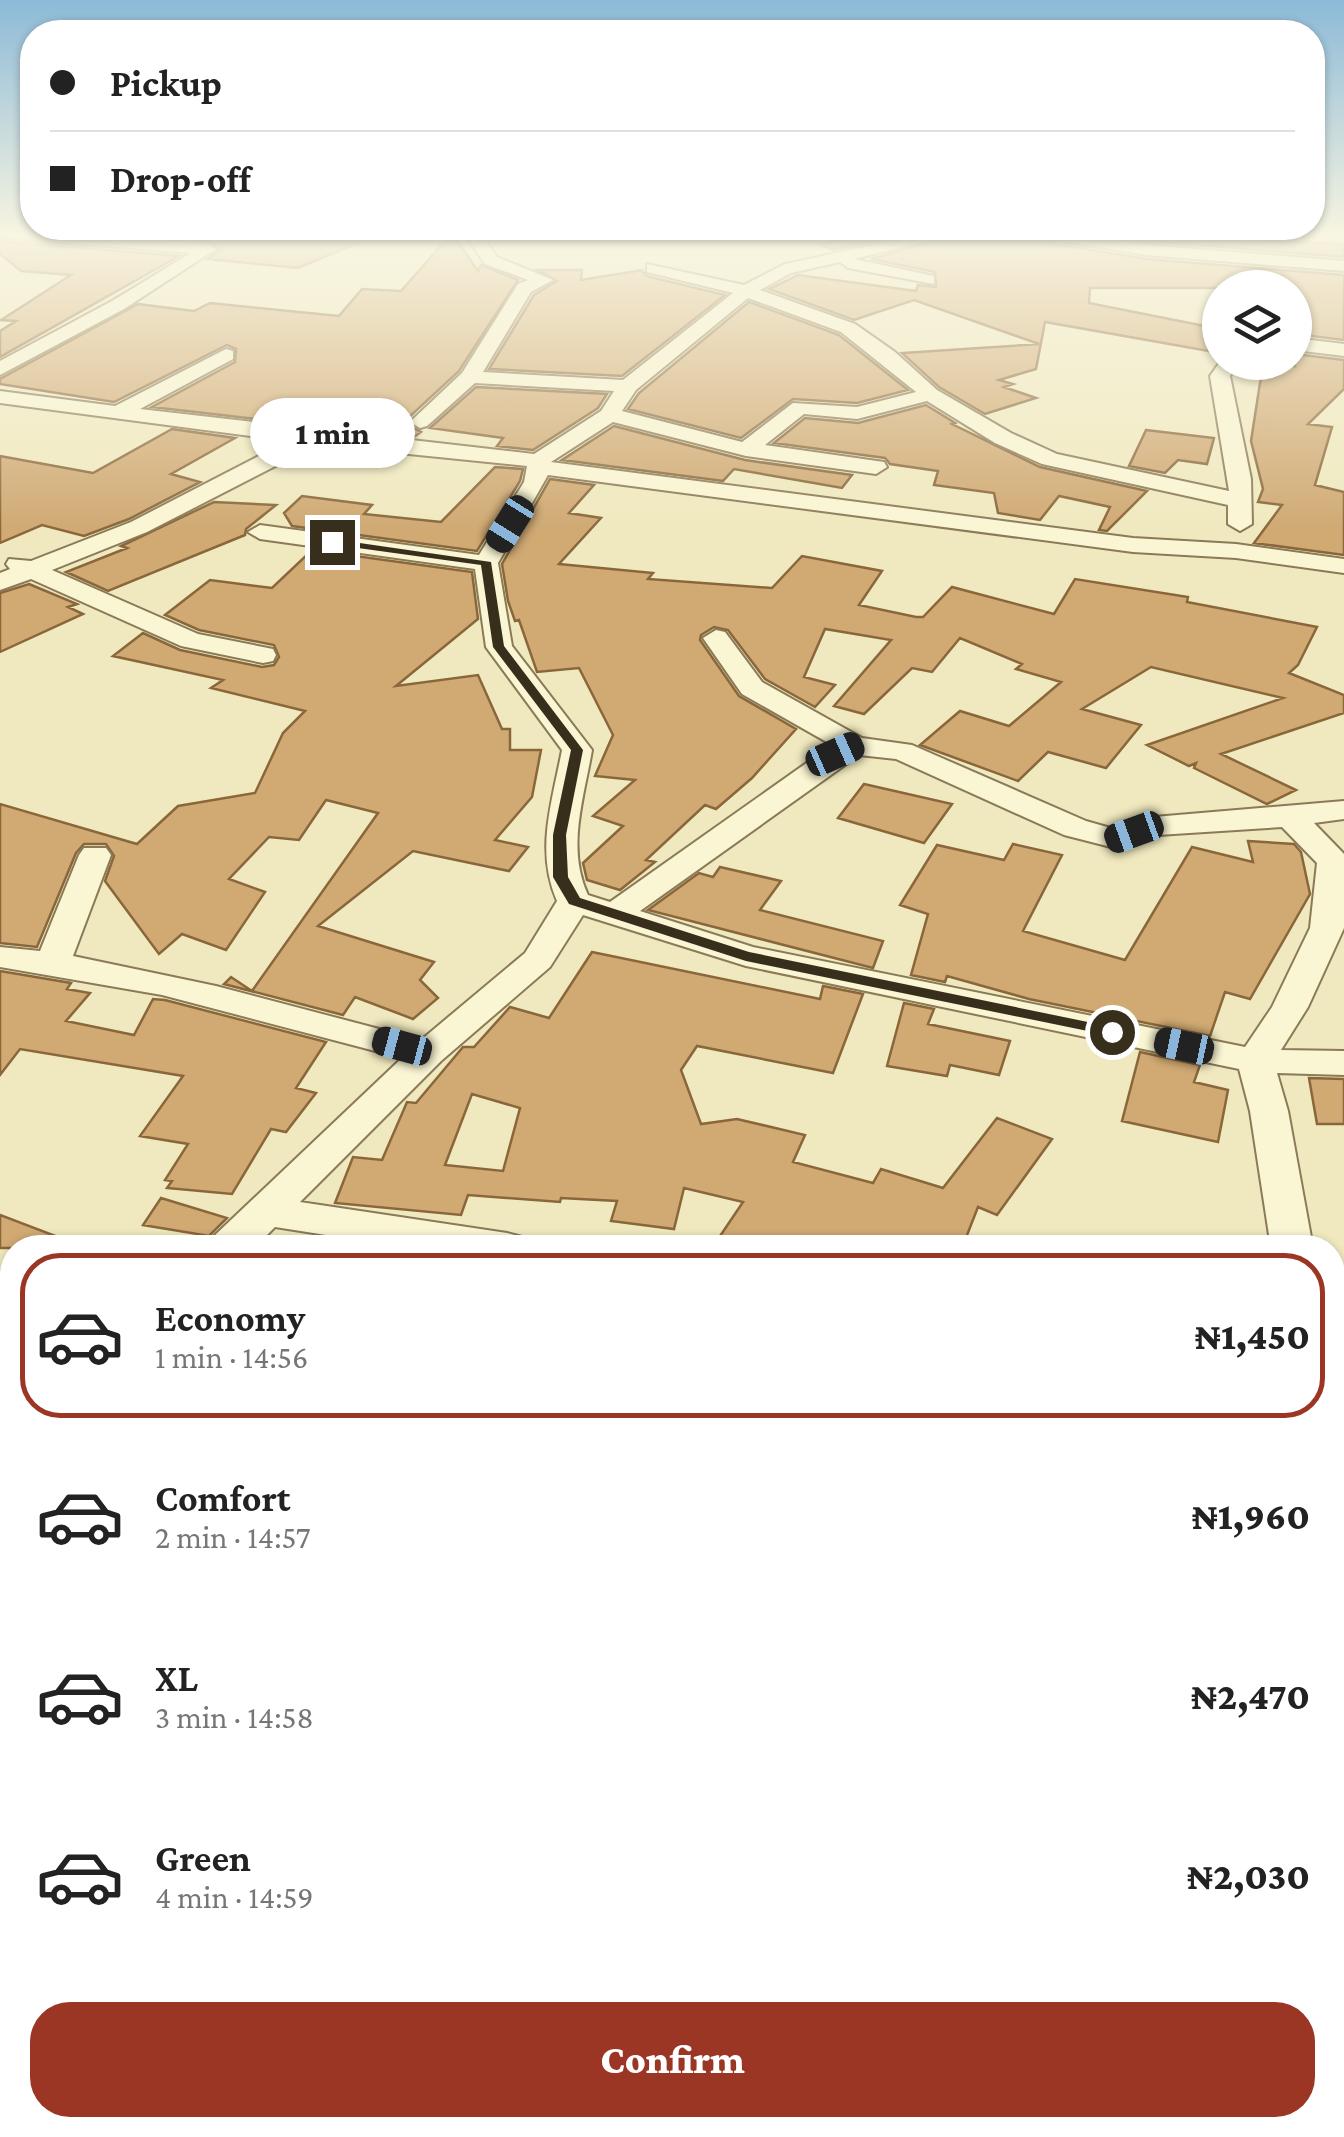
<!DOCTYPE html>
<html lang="en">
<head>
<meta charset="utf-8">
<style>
  body { margin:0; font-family:"Crimson Pro",serif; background:#f2f2f2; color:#222; height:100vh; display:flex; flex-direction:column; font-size:38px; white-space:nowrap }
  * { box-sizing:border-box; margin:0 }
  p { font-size:32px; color:#767676 }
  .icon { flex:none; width:55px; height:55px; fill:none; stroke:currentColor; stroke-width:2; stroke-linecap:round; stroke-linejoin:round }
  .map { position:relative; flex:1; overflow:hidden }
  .panel { position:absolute; left:0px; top:1235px; width:1345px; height:902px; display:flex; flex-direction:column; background:#fff; border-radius:40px 40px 0 0; box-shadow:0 2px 8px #0004 }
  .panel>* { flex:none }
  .hud { position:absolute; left:20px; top:20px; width:1305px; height:220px; border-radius:40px; box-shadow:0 2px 8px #0004; display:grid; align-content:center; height:220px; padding:0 30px; background:#fff }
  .fabs { position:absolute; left:1202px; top:270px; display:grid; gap:20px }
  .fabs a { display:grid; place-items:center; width:110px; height:110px; border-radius:50%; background:#fff; box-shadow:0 2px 8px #0004; font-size:50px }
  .end { position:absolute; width:45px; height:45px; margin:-22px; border:12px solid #382e1c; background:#fff; box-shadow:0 0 0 5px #fff }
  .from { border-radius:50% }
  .bubble { position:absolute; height:70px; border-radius:35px; background:#fff; box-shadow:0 2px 8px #0004; font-size:32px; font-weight:800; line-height:70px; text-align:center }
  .car { position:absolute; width:30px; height:60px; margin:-30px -15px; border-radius:12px; box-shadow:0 0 8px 2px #0007; background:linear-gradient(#222 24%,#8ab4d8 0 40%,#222 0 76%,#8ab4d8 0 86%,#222 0) }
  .hud b { display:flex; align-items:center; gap:35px; height:95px; font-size:38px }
  .hud b+b { border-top:2px solid #e0e0e0 }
  .hud i { width:25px; height:25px; background:#222 }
  ul { padding:18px 0 0; list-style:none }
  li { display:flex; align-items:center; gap:30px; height:165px; margin:0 20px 15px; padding:0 10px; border:5px solid transparent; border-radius:40px }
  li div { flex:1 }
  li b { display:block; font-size:38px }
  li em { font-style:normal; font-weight:800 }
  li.on { border-color:#9b3624 }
  li>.icon { width:90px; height:90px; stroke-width:1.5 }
  .button { display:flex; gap:20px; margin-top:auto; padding:20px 30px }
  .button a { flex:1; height:115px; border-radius:40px; background:#9b3624; color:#fff; font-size:40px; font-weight:800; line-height:115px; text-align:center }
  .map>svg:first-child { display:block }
</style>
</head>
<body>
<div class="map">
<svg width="1344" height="2137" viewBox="0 0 1344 2137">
  <rect width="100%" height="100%" fill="#f0e9bf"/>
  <path fill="#d0a973" stroke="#8a673b" stroke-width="2.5" fill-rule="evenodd" d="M114 233H381L298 268 208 259 220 250 208 240Z
    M452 233 478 271 481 265 518 280 459 371 407 419 408 425 421 432 414 437 152 407 235 362 236 349 227 345 114 402 0 384V379L138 304 194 311 210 303 339 316 362 289 401 291Z
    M881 233H912L833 250 819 244Z
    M963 233H1031L1042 242 1147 259 1344 275V340L1295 334V288H1090L1089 303 1220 329V353L1045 322 1036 369 999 380 1013 384 1004 387 1036 398 985 414 939 387 902 353 1039 344 914 300 854 320 769 289 798 275 916 291 918 285 936 287 935 272 871 259Z
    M1095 233H1261L1262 240 1344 244V257L1147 241Z
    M0 238 6 242 179 256 0 357V331L16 321 1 320 71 275 21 271 0 254Z
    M538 270H582L581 280 642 270 646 276 725 295 622 376 489 369 534 295 557 281Z
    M749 302 839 335 908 390 857 403 793 399 741 438 628 409 639 393Z
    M1295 354 1344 360V389L1308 424 1332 427 1315 485 1344 492V555L1254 543 1282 505 1258 502 1263 489 1251 441 1260 383 1266 363 1295 366Z
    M476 387 607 394 598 408 533 450 497 446 503 438 430 428Z
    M926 405 955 423 952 424 1040 467 1147 491 1107 531 1099 530 1110 507 1059 496 1040 520 998 513 994 493 934 485 938 471 890 464 885 458 774 443 805 418 858 423Z
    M614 426 745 460 852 475 842 488 734 469 723 481 562 460Z
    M172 429 235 438 171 474 200 482 129 519 84 536 42 525 0 543V456L93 473Z
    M1146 430 1214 438 1207 464 1178 460 1165 473 1129 466Z
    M495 467 523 469 520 481 477 551 292 526 284 513 302 496 372 505 364 514 441 522Z
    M550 479 594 485 569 513 601 518 559 564 653 573 648 579 772 588 802 556 882 571 859 605 916 617H923L952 587 1054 614 1075 579 1188 597 1187 602 1317 627 1298 665 1289 673 1344 695V713L1221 754 1296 790 1267 804 1194 768 1196 763 1189 766 1147 745 1283 698 1151 667 1082 709 1141 725 1106 768 1048 752 1018 781 920 745 960 711 1009 726 1061 682 1016 669 1022 664 960 638 932 672 912 668 864 714 834 706 891 640 825 629 804 677 835 685 815 707 765 679 728 630 714 627 701 635 700 640 739 696 796 729 752 778 716 809 705 805 646 860 655 862 620 890 587 880 583 863 623 826 593 816 635 780 595 776 613 735 579 668 537 672 519 620 515 621 508 601 502 564Z
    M214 502 276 505 246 529 245 535 108 591 66 572 127 548 121 546Z
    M312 550 472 572 478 619 396 686 478 675 502 729H510V750H541L532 797 495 840 528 847 509 871 413 851 318 926 434 962 420 980 438 998 413 1019 355 997 343 1015 224 984 231 977 252 991 378 813 326 800 299 840 269 837 229 879 265 892 226 950 182 934 159 954 105 881 114 856 106 844H84L76 853 37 947 0 943V804L137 844 178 806 255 793 283 733 305 711 211 688 223 680 113 656 143 633 180 650 262 667 274 665 279 657 274 645 199 630 165 615 210 580 272 588Z
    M29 584 77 604 68 607 83 614 0 652V593Z
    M864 784 952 804 924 843 838 818Z
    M1248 841 1294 844 1301 852 1310 894 1250 999 1225 992 1210 1036 1029 999 947 976 945 982 911 975 928 914 900 905 937 845 1004 860 1013 844 1062 855 1023 931 1125 960 1192 847 1253 862Z
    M720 867 781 881 760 910 883 941 873 968 648 910 699 873 713 877Z
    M592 952 820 999 823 986 863 994 833 1073 697 1046 681 1070 701 1124 737 1119 805 1135 793 1162 873 1183 881 1169 943 1188 997 1118 1052 1139 997 1215 978 1207 962 1248H793L762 1239 757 1248H712L743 1202 684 1188 674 1229 611 1221 617 1201 561 1198 560 1202 468 1195 461 1215 335 1203 353 1157 382 1160 407 1102 416 1103 463 1047H474L510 1007 549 1018ZM472 1094 520 1108 503 1171 445 1165Z
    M0 971 71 983 67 989 90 993 66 1021 134 1035 153 999 165 1000 326 1042 296 1088 316 1093 286 1132 271 1129 232 1194 167 1188 172 1181 165 1180 188 1144 140 1136 183 1076 20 1049 0 1075Z
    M904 1003 934 1009 928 1024 1010 1041 999 1075 950 1065 947 1076 887 1066Z
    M1140 1052 1200 1065 1194 1082 1228 1090 1218 1142 1122 1121Z
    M1309 1078 1344 1079V1124H1317Z
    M161 1198 227 1218 209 1236 143 1225Z
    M0 1215 79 1245 78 1248H0Z"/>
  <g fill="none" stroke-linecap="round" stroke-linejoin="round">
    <defs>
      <path id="minor" d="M0 233H67L208 244 216 249 124 309 0 375V361L112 301 191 253 6 238Z
        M464 233H480L497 257 553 280 531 292 483 372 623 380 733 293 647 272V264L744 285 785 264 929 233H959L854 259 934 276V284L848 268 840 262 791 273 760 290 855 324 895 352 937 390 1011 433 1057 454 1229 491 1210 376 1220 362H1239L1230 376 1251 479 1252 524 1240 531 1228 524V505L1042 464 995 443 927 401 857 419 804 414 765 445 884 462 887 467 876 474 746 456 613 422 551 462 1133 538 1236 544 1344 559V573L1236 558 1133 552 548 475 498 563 512 646 592 750C584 798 566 848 588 895L610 902 832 745 742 694 703 638 716 630 725 632 762 682 862 738 912 745 1086 821 1114 829 1154 817 1344 801V819L1314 823 1344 854V928L1308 1007 1281 1050 1344 1051V1075L1277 1073 1288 1111 1313 1248H1271L1250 1111 1239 1069 746 966 583 915 550 967 441 1061 300 1202 507 1233 522 1237 528 1248H409L275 1227 254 1248H207L213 1237 402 1058 162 995 0 967V947L40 951 79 855 84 848H106L111 855 73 956 216 986 421 1040 525 953 557 901C535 850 552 803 562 750L486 647 475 569 260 539 248 532 260 525 479 555 524 482 527 466 310 444 299 454 147 532 52 570 198 634 273 649 276 655 273 661 263 663 181 646 31 579 0 590V573L10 569 6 564 9 559 31 561 131 522 288 441 0 403V391L115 406 226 349 233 351V359L140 409 534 454 601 411 614 391 475 383 427 426 420 428 410 422 462 373 518 284 528 280 485 264ZM748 298 841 332 916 392 857 407 793 403 742 442 622 411 636 390ZM859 755 896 759 1064 835 1115 848 1158 835 1282 827 1317 863 1310 928 1272 1007 1245 1047 753 947 640 911Z
        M1035 233H1072L1147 245 1344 261V271L1147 255 1043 238Z
        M1295 338 1344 344V356L1295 350Z
        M12 1425V1470L0 1474V1429Z
        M1332 1586 1344 1590V1796L1332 1791Z"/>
    </defs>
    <use href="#minor" stroke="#8a7a57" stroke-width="4"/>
    <use href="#minor" fill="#faf5d3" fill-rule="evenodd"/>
  </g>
  <linearGradient id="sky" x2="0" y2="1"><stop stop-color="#8cbad7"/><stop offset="0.44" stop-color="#f8f5e2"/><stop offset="1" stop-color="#f8f5e2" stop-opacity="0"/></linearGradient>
  <rect width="1344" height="532" fill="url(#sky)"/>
  <path fill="#382e1c" d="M332 539 491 562 504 646 583 750 566 835 568 877 580 898 749 952 1112 1027 1120 1032 1112 1036 746 961 569 904 553 877V835L571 750 493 647 481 565 329 544Z"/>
</svg>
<div class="fabs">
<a><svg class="icon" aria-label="layers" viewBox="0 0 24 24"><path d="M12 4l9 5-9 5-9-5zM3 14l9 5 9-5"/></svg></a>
</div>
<i class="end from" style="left:1112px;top:1032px"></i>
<i class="end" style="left:332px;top:542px"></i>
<div class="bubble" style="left:250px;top:398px;width:165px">1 min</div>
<i class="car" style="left:510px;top:524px;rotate:212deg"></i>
<i class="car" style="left:835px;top:754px;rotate:66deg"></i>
<i class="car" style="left:1134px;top:832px;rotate:250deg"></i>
<i class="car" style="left:402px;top:1046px;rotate:285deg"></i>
<i class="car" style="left:1184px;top:1046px;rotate:282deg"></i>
<div class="hud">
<b><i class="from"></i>Pickup</b>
<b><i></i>Drop-off</b>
</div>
<section class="panel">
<ul>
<li class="on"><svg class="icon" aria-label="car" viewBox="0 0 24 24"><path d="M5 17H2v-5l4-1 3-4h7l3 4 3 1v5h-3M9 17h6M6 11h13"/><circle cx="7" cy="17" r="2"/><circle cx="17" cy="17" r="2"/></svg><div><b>Economy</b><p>1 min · 14:56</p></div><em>₦1,450</em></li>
<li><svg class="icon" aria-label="car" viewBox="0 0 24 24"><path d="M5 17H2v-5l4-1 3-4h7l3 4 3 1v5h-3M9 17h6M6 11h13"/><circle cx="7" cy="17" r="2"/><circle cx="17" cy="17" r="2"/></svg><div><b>Comfort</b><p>2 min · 14:57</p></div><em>₦1,960</em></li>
<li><svg class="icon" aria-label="car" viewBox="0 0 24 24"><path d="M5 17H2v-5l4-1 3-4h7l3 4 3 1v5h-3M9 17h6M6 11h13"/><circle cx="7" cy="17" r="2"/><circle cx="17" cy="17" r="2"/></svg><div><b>XL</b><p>3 min · 14:58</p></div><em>₦2,470</em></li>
<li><svg class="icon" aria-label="car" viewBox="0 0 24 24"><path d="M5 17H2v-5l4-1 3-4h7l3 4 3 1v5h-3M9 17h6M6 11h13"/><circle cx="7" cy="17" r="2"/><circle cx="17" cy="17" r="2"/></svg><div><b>Green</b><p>4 min · 14:59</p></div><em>₦2,030</em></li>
</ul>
<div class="button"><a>Confirm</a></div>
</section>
</div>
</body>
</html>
